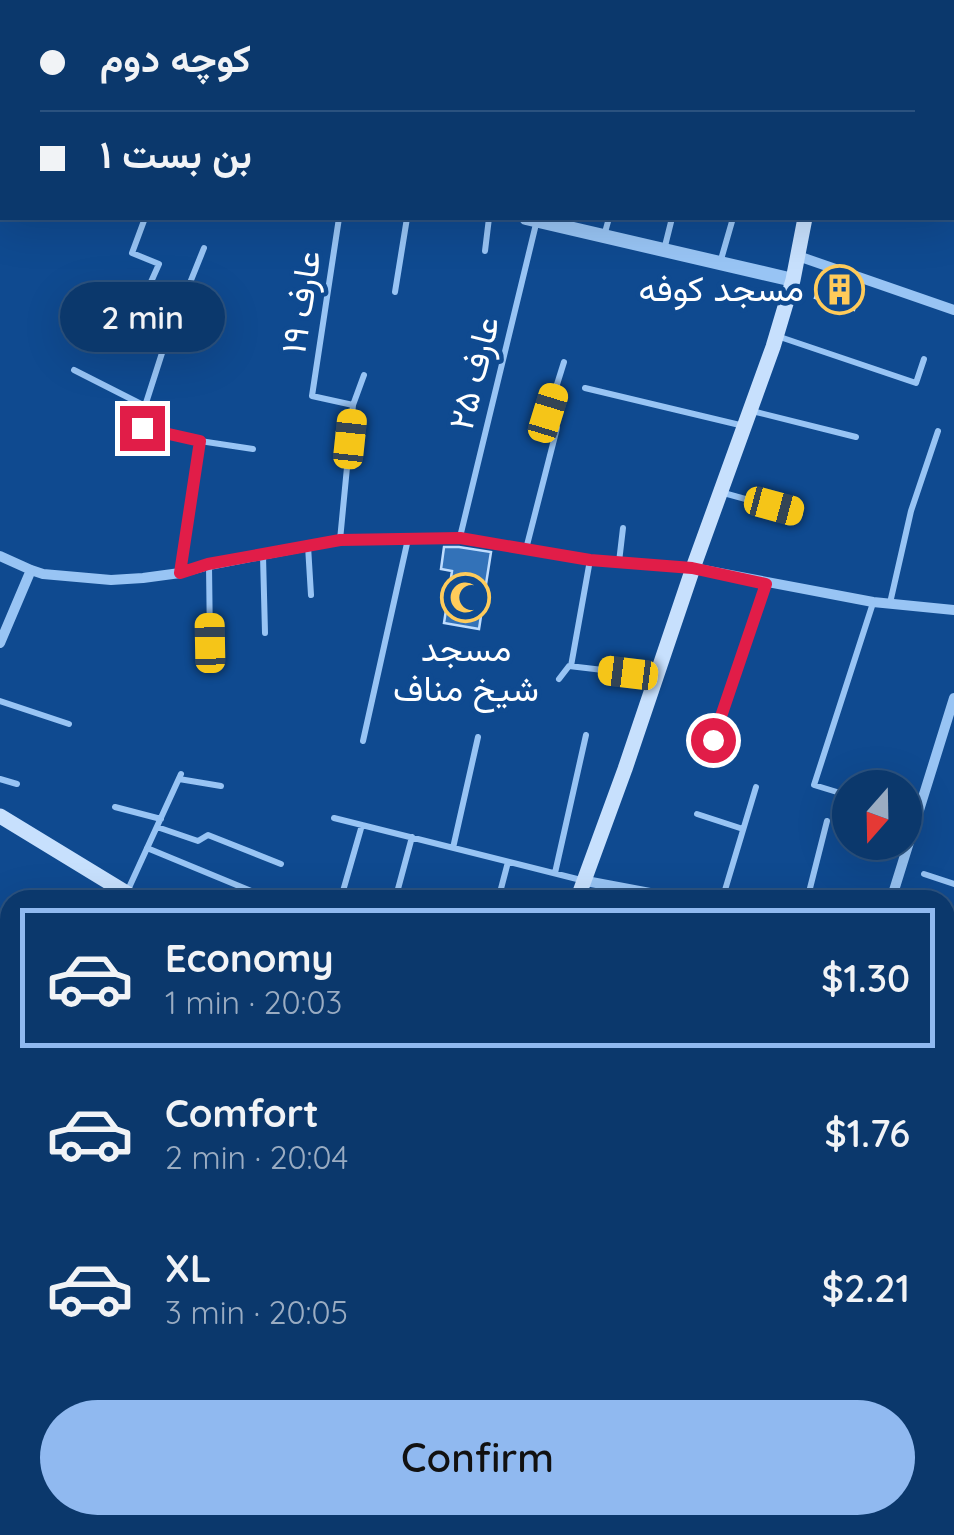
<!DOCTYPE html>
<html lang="en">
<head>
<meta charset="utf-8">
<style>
  body { margin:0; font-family:Quicksand,Vazirmatn,sans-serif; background:#143f72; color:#f1f3f6; height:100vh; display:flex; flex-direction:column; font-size:38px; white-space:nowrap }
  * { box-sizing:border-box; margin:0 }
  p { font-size:32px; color:#9aacc2 }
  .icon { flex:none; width:55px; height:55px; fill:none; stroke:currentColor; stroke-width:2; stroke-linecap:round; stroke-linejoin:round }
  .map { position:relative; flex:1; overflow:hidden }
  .sheet { position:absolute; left:0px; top:890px; width:955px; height:645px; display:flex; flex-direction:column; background:#0b386c; border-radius:30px 30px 0 0; box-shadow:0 10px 40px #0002,0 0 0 2px #2b527f }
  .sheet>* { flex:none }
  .top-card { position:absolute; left:0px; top:0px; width:955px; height:220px; box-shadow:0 10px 40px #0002,0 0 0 2px #2b527f; display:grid; align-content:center; height:220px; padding:0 40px; background:#0b386c }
  .needle { width:65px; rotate:200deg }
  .tools { position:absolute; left:832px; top:770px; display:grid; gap:20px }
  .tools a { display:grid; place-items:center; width:90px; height:90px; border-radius:50%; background:#0b386c; box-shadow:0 10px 40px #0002,0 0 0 2px #2b527f; font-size:50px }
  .end { position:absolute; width:45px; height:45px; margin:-22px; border:12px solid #e11d48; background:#fff; box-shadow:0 0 0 5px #fff }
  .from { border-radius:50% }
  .bubble { position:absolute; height:70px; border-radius:35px; background:#0b386c; box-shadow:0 10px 40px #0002,0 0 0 2px #2b527f; font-size:32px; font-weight:600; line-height:70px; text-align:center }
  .car { position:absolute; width:30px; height:60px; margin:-30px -15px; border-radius:12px; box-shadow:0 0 8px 2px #0007; background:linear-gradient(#f5c518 24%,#345 0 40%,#f5c518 0 76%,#345 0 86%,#f5c518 0) }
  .top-card b { display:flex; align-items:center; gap:35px; height:95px; font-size:38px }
  .top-card b+b { border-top:2px solid #2b527f }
  .top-card i { width:25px; height:25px; background:#f1f3f6 }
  ul { padding:18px 0 0; list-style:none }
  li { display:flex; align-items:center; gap:30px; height:140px; margin:0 20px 15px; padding:0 20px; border:5px solid transparent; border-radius:0px }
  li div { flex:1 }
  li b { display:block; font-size:38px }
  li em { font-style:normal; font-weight:600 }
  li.active { border-color:#90b9f0 }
  li>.icon { width:90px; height:90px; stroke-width:1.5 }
  .button { display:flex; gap:20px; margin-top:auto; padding:20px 40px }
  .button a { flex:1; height:115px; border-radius:60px; background:#90b9f0; color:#111; font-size:40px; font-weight:600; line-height:115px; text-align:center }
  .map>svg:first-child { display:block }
</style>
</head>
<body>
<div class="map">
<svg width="954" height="1535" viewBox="0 0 954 1535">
  <rect width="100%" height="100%" fill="#0f4a90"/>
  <path fill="#1d62ae" d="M10 1407V1525H96L92 1530 95 1535H0V1418Z"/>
  <path fill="#3372b8" stroke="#bfddfe" stroke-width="2.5" d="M823 274 860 287 854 310 815 298Z
    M444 547H459L491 552 479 629 444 623 452 571 441 569Z"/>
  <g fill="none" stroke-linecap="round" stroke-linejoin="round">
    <path stroke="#98c4f4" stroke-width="6" d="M597 0H606
      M69 2 70 0
      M551 2V0
      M926 2 954 0
      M952 157H954
      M145 218 132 253 159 264 138 311 171 325 145 406 142 429 200 441
      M339 218 312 396 353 405
      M604 236 609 218
      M664 250 672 218
      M485 251 489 218
      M720 263 733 218
      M395 292 407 218
      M171 325 177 315 204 248
      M777 336 916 383 924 359
      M74 370 145 406
      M585 388 744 426
      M752 411 856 437
      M720 492 800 514
      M460 537 536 224
      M340 540 353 405 364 375
      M308 546 311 595
      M526 549 557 428 548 413 564 362
      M263 556 265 633
      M619 562 623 528
      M209 566 210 643
      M180 571 200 441 253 449
      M890 603 911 511 938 431
      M571 666 590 560
      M559 679 569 666 654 676
      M0 701 69 724
      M713 739 766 584
      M363 741 408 539
      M0 779 17 784
      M179 779 221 786
      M850 796 814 785 873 603
      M115 807 161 819
      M697 814 743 829
      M334 818 585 881
      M157 827 198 841 208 835 281 864
      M147 848 273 900
      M453 848 478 737
      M555 873 586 735
      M924 874 954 884
      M343 891 362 825
      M127 892 181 774
      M395 900 412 837
      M498 900 508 862
      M722 900 756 787
      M807 900 827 821
      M945 941 954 943
      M0 950H3
      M0 1006 10 1011
      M945 1039 954 1042
      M0 1055 10 1056
      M945 1124 954 1127
      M0 1251 10 1256
      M1 1303 10 1286"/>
    <path stroke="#98c4f4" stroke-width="10" d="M197 2 198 0
      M798 256 954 310
      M0 556 31 570 43 574 111 580 143 578 180 573 209 565 340 540 460 538 590 560 693 568 873 602 954 610
      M0 643 31 570
      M586 881 687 900
      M891 900 954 698
      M0 1117 10 1122
      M945 1264 954 1234
      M0 1399 10 1384
      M456 1525 467 1535"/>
    <path stroke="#98c4f4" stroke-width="14" d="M0 21 2 23
      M526 218 793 280"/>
    <path stroke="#c7e0fd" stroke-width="15" d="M847 2 848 0
      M0 816 138 900
      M577 900 625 769 693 568 773 347 793 280 805 218
      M945 1390 954 1395
      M175 1535 181 1525"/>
  </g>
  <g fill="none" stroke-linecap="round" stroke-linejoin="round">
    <path stroke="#e11d48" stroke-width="12" d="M142 428 200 441 180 573 208 564 340 540 460 538 590 560 692 568 766 584 713 740"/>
  </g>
  <defs>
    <symbol id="building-ring" viewBox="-11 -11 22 22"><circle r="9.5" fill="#0f4a90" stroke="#ffcb5a" stroke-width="1.5"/><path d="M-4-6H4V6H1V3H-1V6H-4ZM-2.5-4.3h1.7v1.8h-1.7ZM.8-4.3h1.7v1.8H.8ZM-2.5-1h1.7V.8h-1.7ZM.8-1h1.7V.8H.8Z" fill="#ffcb5a"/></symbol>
    <symbol id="mosque-ring" viewBox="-11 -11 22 22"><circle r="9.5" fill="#0f4a90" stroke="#ffcb5a" stroke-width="1.5"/><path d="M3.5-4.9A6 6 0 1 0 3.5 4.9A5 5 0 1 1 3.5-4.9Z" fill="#ffcb5a"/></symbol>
  </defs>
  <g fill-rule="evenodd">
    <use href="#building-ring" x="812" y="262" width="55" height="55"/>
    <use href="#mosque-ring" x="438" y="570" width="55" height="55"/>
  </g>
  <g text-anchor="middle" stroke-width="9" stroke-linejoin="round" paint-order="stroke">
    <g font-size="35" fill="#fff" stroke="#0f4a90" text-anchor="end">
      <text x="804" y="301">مسجد کوفه</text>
      <text x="466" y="661" text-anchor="middle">مسجد<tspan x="466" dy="40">شیخ مناف</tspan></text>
    </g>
    <g font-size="35" fill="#fff" stroke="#0f4a90">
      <text transform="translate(301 302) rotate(-81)" y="12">عارف ۱۹</text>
      <text transform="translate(474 373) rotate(-76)" y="12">عارف ۲۵</text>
    </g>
  </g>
</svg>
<div class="tools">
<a><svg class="needle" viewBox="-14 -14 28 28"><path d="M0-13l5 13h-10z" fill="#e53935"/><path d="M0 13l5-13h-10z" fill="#9aacc2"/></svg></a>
</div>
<i class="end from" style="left:713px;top:740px"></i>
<i class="end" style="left:142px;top:428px"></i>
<div class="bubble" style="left:60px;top:282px;width:165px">2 min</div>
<i class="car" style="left:548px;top:413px;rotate:17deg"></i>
<i class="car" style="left:350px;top:439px;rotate:6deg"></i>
<i class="car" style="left:774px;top:506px;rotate:105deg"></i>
<i class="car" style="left:210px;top:643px;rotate:359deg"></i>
<i class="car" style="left:628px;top:673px;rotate:277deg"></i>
<div class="top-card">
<b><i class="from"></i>کوچه دوم</b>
<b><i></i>بن بست ۱</b>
</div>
<section class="sheet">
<ul>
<li class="active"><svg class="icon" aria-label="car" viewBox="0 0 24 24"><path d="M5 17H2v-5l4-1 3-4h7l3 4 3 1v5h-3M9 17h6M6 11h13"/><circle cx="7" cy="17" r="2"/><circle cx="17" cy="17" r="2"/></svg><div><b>Economy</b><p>1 min · 20:03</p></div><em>$1.30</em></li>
<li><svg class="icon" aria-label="car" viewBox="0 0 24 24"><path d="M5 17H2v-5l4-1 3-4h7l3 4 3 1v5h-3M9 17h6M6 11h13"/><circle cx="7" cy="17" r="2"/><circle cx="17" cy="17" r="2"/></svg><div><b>Comfort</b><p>2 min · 20:04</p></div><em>$1.76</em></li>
<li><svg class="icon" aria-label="car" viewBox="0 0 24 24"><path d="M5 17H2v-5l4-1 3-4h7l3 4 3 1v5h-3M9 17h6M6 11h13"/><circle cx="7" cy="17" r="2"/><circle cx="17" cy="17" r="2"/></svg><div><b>XL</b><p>3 min · 20:05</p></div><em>$2.21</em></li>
</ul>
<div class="button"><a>Confirm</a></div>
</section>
</div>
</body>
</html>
